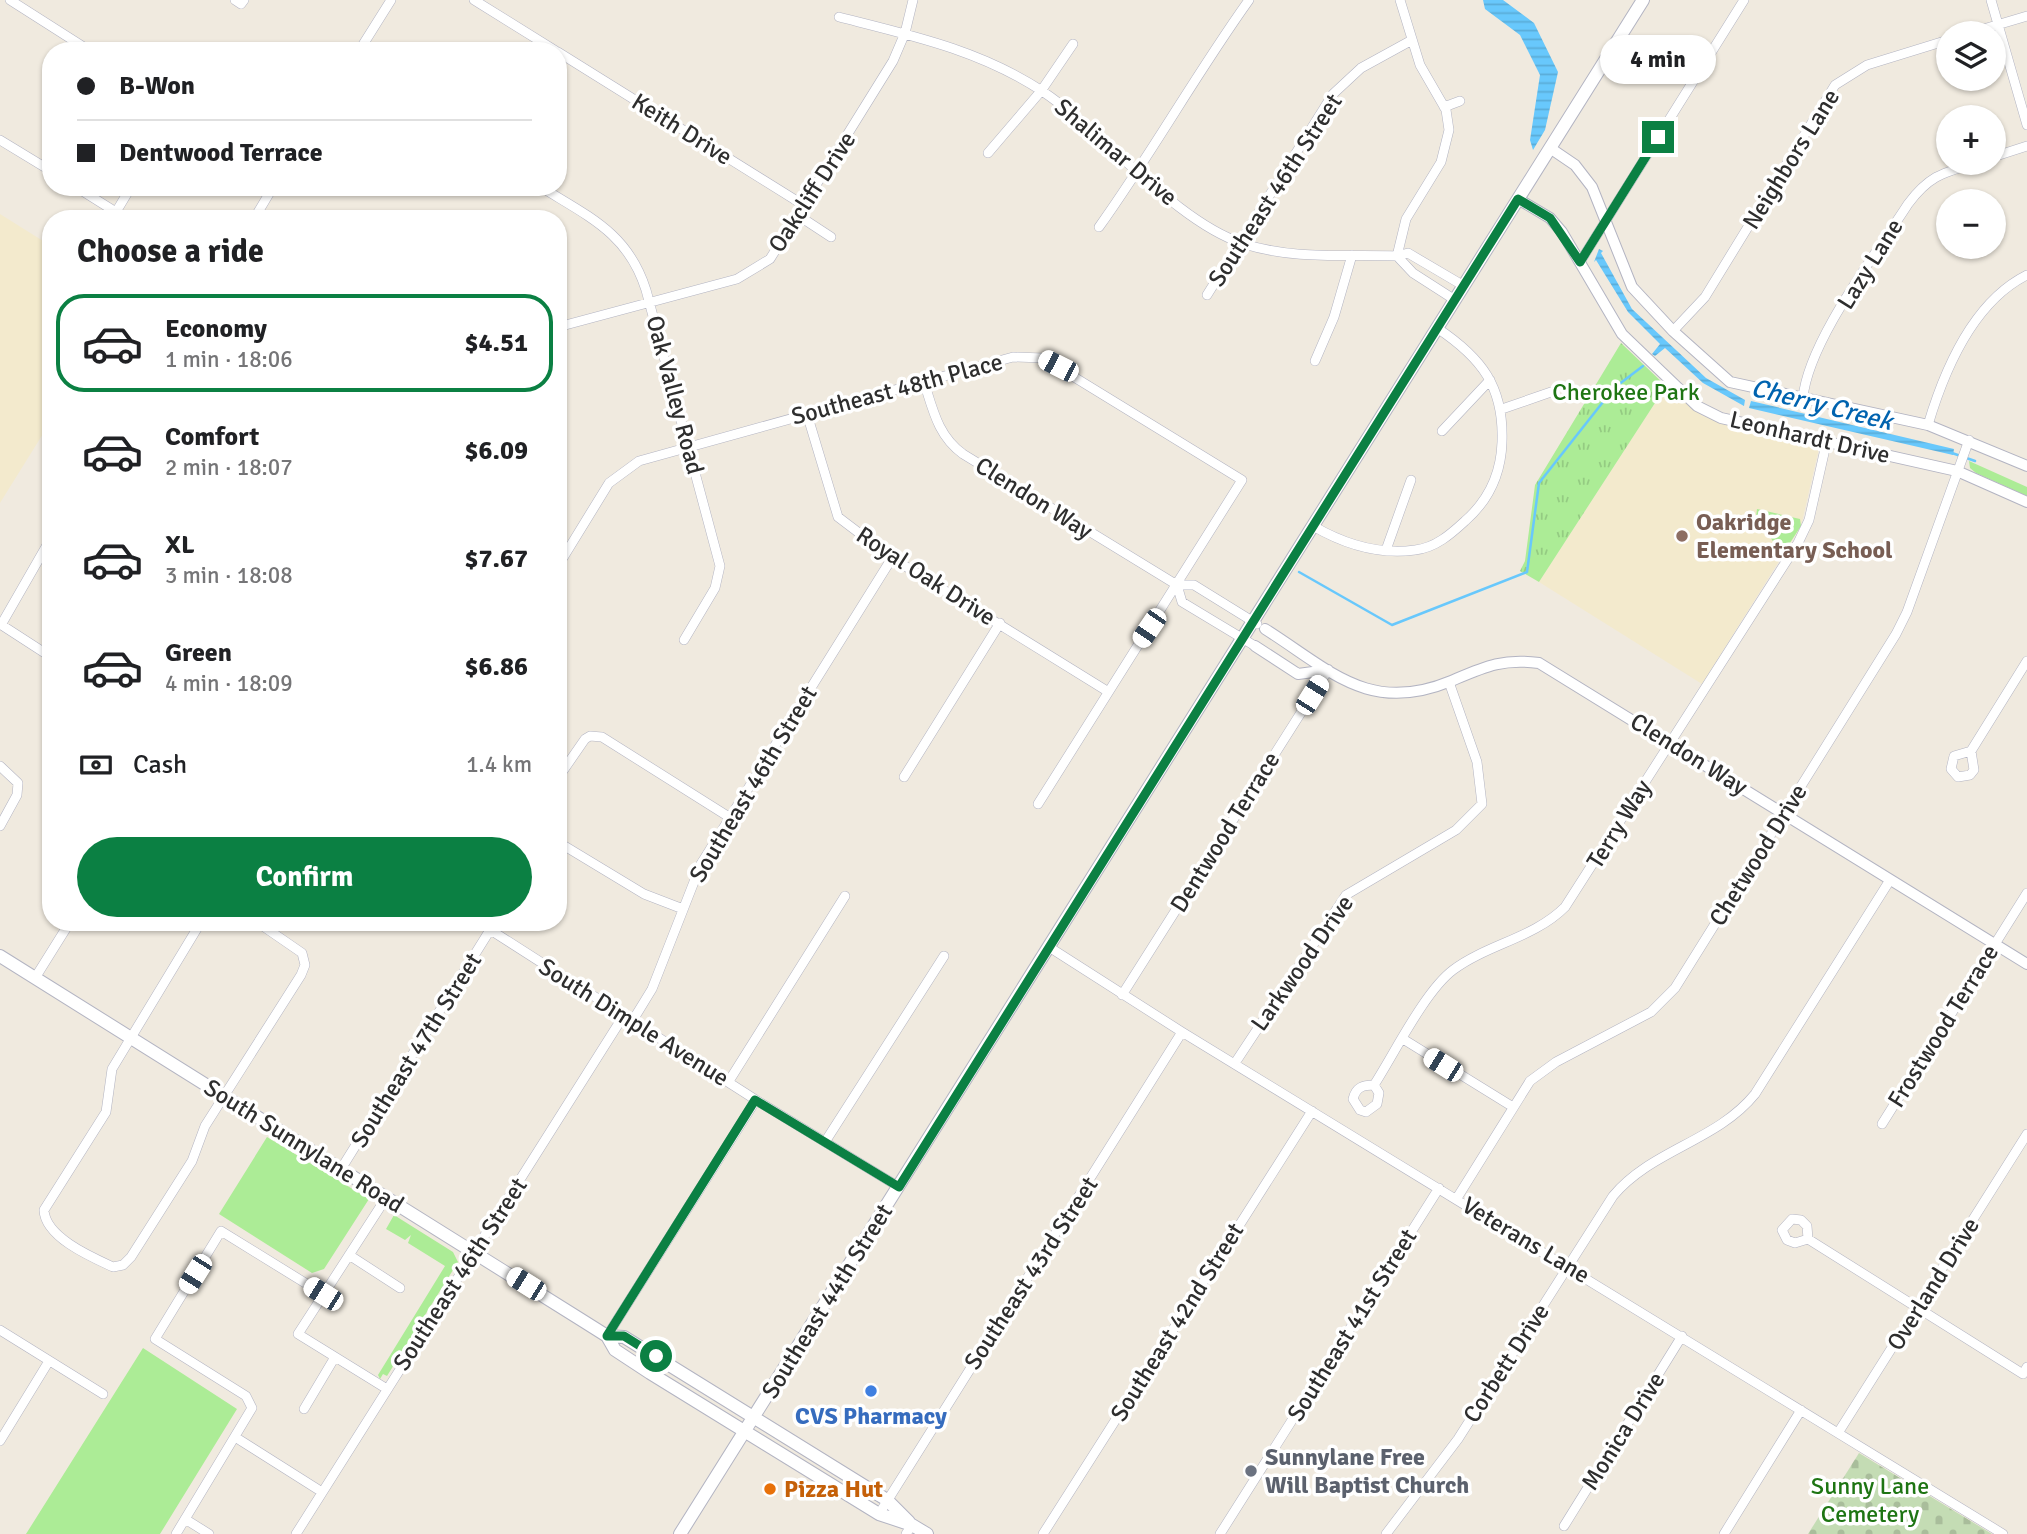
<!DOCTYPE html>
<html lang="en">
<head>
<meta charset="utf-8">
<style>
  body { margin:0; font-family:Signika,sans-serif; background:#f2f2f2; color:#202124; height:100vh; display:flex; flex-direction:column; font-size:26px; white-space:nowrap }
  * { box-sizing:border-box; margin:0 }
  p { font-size:23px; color:#757577 }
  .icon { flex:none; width:38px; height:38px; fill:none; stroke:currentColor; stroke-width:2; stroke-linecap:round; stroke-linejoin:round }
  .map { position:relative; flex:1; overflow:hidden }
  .sheet { position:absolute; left:42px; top:210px; width:525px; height:721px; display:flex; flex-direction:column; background:#fff; border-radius:28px; box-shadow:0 2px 5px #0004 }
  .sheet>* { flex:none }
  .hud { position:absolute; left:42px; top:42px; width:525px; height:154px; border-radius:28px; box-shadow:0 2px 5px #0004; display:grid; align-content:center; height:154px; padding:0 35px; background:#fff }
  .tools { position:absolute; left:1936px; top:21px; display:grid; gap:14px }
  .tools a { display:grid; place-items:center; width:70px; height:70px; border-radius:50%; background:#fff; box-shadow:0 2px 5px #0004; font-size:35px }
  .end { position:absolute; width:32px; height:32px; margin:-16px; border:9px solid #0b8043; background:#fff; box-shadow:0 0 0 4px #fff }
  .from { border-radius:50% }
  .bubble { position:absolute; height:49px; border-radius:24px; background:#fff; box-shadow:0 2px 5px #0004; font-size:23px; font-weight:700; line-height:49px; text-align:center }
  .car { position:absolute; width:21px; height:42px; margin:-21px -10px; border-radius:9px; box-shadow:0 0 5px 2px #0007; background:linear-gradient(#fff 24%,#345 0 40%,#fff 0 76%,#345 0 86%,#fff 0) }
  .hud b { display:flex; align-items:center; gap:24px; height:66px; font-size:26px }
  .hud b+b { border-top:2px solid #e0e0e0 }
  .hud i { width:18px; height:18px; background:#202124 }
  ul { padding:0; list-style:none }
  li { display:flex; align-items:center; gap:21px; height:98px; margin:0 14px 10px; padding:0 21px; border:4px solid transparent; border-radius:28px }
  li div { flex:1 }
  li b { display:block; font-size:26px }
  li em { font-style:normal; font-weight:700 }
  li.current { border-color:#0b8043 }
  li>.icon { width:63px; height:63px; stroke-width:1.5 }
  h2 { padding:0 35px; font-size:32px; line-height:84px }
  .pay { display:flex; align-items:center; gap:18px; height:77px; padding:0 35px; font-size:26px }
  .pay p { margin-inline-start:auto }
  .cta { display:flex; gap:14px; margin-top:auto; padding:14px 35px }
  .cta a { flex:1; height:80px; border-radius:42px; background:#0b8043; color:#fff; font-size:28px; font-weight:700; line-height:80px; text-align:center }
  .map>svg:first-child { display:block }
</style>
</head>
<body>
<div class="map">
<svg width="2027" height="1534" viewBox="0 0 2027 1534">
  <defs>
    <pattern id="cemetery-stones" width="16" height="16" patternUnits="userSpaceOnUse" patternTransform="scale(1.75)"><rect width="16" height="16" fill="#c4dcb4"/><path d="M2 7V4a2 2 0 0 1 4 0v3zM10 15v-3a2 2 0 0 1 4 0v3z" fill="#a9bd9b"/></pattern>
    <pattern id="park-tufts" width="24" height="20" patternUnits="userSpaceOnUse" patternTransform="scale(1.75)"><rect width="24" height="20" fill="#acec96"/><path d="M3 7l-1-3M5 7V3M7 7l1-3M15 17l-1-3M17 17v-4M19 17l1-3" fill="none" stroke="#94cb82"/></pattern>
    <pattern id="water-rules" width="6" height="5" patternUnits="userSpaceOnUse" patternTransform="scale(1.75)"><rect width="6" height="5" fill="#68c8fc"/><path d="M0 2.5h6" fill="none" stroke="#5aacd8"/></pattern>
  </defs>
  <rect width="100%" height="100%" fill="#f0eadf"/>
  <path fill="#f3eacd" d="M0 214 51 246V421L0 503Z
    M1666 386 1703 416 1814 440 1819 448 1801 526 1702 684 1539 582Z"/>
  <path fill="#acec96" d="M1969 461 2027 487V496L1976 473 1970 468Z
    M1757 509 1800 519 1801 526 1786 549 1777 547 1756 517Z
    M267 1137 369 1199 324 1269 312 1273 219 1214Z
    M394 1215 453 1252 458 1262 387 1376 383 1374 380 1379 378 1375 445 1266 408 1243 411 1235 405 1240 386 1229Z
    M143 1348 237 1409 160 1534H26Z"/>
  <path fill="url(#cemetery-stones)" d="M1859 1453 1992 1534H1808Z"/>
  <path fill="url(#park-tufts)" d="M1621 343 1666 386 1539 582 1520 571 1525 561 1535 485Z"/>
  <path fill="url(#water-rules)" d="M1483 0H1503L1534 23 1558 72 1545 130 1533 150 1530 140 1540 75 1520 35 1485 9Z
    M1599 249 1603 251 1601 253 1632 309 1706 378 1745 400 1744 406 1703 383 1665 348 1655 356 1652 354 1660 344 1628 312 1596 260 1594 262Z
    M1751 401 1954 449 1953 455 1749 408Z"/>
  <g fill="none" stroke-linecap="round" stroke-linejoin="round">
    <path stroke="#68c8fc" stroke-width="2.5" d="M1952 453 1975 461
      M1299 572 1392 625 1527 572 1539 483 1614 388 1643 366"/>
    <defs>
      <path id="minor" d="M10 0 90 51
        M235 0 241 4 244 0
        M474 0 556 51
        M1991 0 2027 125
        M839 17C910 35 980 50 1042 91 1105 133 1174 221 1244 244 1296 260 1344 254 1397 256L1408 253 1464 286
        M1970 33 2027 16
        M359 51 391 0
        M558 52 805 206
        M1444 107 1460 101
        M0 140 51 171
        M988 153 1041 91 1073 44
        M1993 157 2027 146
        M76 187 127 219
        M541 187C589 217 628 233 646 290L720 566 715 588 684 640
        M116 212 131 187
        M799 216 831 237
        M254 219 273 187
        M1099 227C1152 153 1196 74 1249 0
        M1397 256 1406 219 1441 162 1449 130 1446 110 1420 65 1400 0
        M1397 256 1413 273 1455 300
        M1580 262 1744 0
        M1207 295 1333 94 1361 68 1412 40
        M558 327 737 279 770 259 893 61 905 33 913 0
        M1673 331 1705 297 1835 85 1867 65 1948 40
        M1315 361 1334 317 1352 255
        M924 382C933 410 938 436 963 454L1177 585H1194L1257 624
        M1803 398C1808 342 1876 254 1908 204 1929 176 1942 173 1975 163
        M1502 409 1551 392
        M807 414 838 517 892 558 1107 691
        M1928 425C1944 371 1973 302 2027 275
        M1442 431 1490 380
        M1313 526C1344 544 1379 555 1415 550 1435 548 1451 534 1465 521 1489 500 1501 474 1502 442 1504 387 1482 358 1437 328
        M1386 550 1411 480
        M558 566 609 483 639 461 1013 357 1043 358 1242 480 1038 804
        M1177 585 1182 602 1255 646
        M0 624 51 657
        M1 625 51 538
        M1971 751 1974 770 1970 775 1958 777 1951 769 1954 756 1971 751 2027 661
        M0 766 18 783 17 795 0 826
        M904 777 1000 623
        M558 778 585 739 590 736 602 737 729 817
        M558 842 644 894 683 909
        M201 922 112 1069 106 1112 44 1210C45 1237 91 1257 113 1267L123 1265 131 1257 192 1161 205 1126 301 975 305 965 302 953 257 922
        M478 922 756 1100 899 1187
        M1049 947 1182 1032 2003 1534
        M35 978 70 922
        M1122 995 1328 670
        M633 1020 652 989 701 864 892 558
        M1403 1039 1513 1107
        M1235 1063 1346 895 1456 830 1482 804 1477 762 1449 682
        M729 1081 845 896
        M1374 1085 1379 1093 1377 1104 1366 1112 1360 1110 1353 1099C1356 1087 1363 1085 1374 1085 1394 1054 1425 991 1453 970 1488 944 1534 938 1565 907L1798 543 1809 520 1827 440
        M1882 1124 2027 893
        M825 1142 944 956
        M341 1169 490 930
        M386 1198 298 1334 387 1389
        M1457 1198 1530 1081 1556 1062 1651 1012 1675 988 1896 634 1907 612 1969 440
        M1808 1239 1795 1243 1787 1240 1782 1230 1792 1219 1801 1220 1807 1226 1808 1239 2023 1374 2027 1367
        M349 1255 400 1288
        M0 1330 103 1394
        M607 1336 756 1100
        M304 1409 335 1357
        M1838 1433 2027 1134
        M235 1437 322 1492
        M0 1441 49 1361
        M879 1514 1182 1032
        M185 1519 209 1534
        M1564 1526 1682 1336
        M176 1534 252 1408 246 1396 155 1339 221 1231 323 1294
        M296 1534 624 1015
        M906 1534 912 1525
        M1043 1534 1312 1111
        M1220 1534 1439 1188
        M1386 1534 1458 1439 1613 1196C1651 1150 1717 1141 1755 1094L1890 880
        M1724 1534 1801 1410"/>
      <path id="tertiary" d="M1550 148 1575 165 1592 187 1632 287 1673 331 1730 382 1928 425 2027 466
        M1518 199 1550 218 1562 232 1622 334 1697 406 1721 418 1957 471 2027 502
        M1265 629C1330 670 1369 715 1451 681 1484 667 1502 658 1539 663L2027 964
        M1255 646 1298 674 1328 670"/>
      <path id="secondary" d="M0 956 580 1319 607 1336 615 1350 650 1373 879 1514 912 1525 927 1534
        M607 1336 624 1337 887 1500 909 1522
        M680 1534 1643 0"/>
    </defs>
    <use href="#minor" stroke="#b3b4c2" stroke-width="10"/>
    <use href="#tertiary" stroke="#b3b4c2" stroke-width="12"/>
    <use href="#secondary" stroke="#b3b4c2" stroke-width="14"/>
    <use href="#minor" stroke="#fff" stroke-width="9"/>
    <use href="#tertiary" stroke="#fff" stroke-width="10"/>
    <use href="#secondary" stroke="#fff" stroke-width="12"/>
  </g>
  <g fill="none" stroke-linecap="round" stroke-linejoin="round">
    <path stroke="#0b8043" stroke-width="9" d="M656 1356 624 1336H607L755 1100 899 1187 1518 199 1550 218 1580 262 1658 137"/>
  </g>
  <circle fill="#8d6e63" stroke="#fff" stroke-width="2.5" cx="1682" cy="536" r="7"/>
  <circle fill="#3f7fe0" stroke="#fff" stroke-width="2.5" cx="871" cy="1391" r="7"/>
  <circle fill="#6b7280" stroke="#fff" stroke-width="2.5" cx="1251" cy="1471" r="7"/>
  <circle fill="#e8710a" stroke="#fff" stroke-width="2.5" cx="770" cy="1489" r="7"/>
  <g text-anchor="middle" stroke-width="7" stroke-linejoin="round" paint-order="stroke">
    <g font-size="24" fill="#2e2e2e" stroke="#fff">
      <text transform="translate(682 129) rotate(32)" y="8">Keith Drive</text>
      <text transform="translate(1116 152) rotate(40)" y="8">Shalimar Drive</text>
      <text transform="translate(1791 159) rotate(-58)" y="8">Neighbors Lane</text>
      <text transform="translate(1275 190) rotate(-57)" y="8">Southeast 46th Street</text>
      <text transform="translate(812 192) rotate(-57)" y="8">Oakcliff Drive</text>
      <text transform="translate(1870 264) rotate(-58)" y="8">Lazy Lane</text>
      <text transform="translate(897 389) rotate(-15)" y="8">Southeast 48th Place</text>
      <text transform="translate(675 395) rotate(75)" y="8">Oak Valley Road</text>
      <text transform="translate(1810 437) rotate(13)" y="8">Leonhardt Drive</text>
      <text transform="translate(1034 498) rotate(32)" y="8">Clendon Way</text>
      <text transform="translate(926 576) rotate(33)" y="8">Royal Oak Drive</text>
      <text transform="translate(1689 754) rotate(32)" y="8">Clendon Way</text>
      <text transform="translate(753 784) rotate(-59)" y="8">Southeast 46th Street</text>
      <text transform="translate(1619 824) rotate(-58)" y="8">Terry Way</text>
      <text transform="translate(1225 832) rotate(-58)" y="8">Dentwood Terrace</text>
      <text transform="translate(1758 855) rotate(-58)" y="8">Chetwood Drive</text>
      <text transform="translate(1302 963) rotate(-55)" y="8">Larkwood Drive</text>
      <text transform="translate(634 1022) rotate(32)" y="8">South Dimple Avenue</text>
      <text transform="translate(1943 1026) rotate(-58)" y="8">Frostwood Terrace</text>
      <text transform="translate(416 1050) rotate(-58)" y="8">Southeast 47th Street</text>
      <text transform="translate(304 1146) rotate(32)" y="8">South Sunnylane Road</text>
      <text transform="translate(1526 1240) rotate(31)" y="8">Veterans Lane</text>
      <text transform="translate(1031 1273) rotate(-57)" y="8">Southeast 43rd Street</text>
      <text transform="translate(460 1274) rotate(-57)" y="8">Southeast 46th Street</text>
      <text transform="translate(1933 1284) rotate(-58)" y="8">Overland Drive</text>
      <text transform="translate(827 1301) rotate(-58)" y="8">Southeast 44th Street</text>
      <text transform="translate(1177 1322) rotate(-58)" y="8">Southeast 42nd Street</text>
      <text transform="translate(1352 1325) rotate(-58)" y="8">Southeast 41st Street</text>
      <text transform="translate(1506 1363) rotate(-57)" y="8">Corbett Drive</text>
      <text transform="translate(1623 1431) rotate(-58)" y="8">Monica Drive</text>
    </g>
    <g font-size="24" fill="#1e7513" stroke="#fff">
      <text x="1626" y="400">Cherokee Park</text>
      <text x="1870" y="1494">Sunny Lane<tspan x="1870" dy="28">Cemetery</tspan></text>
    </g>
    <g font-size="24" font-weight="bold" fill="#785e54" stroke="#fff" text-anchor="start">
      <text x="1696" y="530">Oakridge<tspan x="1696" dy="28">Elementary School</tspan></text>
    </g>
    <g font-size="24" font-weight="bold" fill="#366cbe" stroke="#fff">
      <text x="871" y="1424">CVS Pharmacy</text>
    </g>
    <g font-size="24" font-weight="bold" fill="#5b616d" stroke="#fff" text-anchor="start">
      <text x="1265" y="1465">Sunnylane Free<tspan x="1265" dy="28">Will Baptist Church</tspan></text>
    </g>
    <g font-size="24" font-weight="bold" fill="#c56008" stroke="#fff" text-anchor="start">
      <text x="784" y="1497">Pizza Hut</text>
    </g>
    <g font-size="26" font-style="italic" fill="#0063af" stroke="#fff">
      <text transform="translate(1822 404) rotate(14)" y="9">Cherry Creek</text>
    </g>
  </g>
</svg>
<div class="tools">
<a><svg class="icon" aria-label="layers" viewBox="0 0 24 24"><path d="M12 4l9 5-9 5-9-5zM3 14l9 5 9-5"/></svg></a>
<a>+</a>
<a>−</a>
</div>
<i class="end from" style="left:656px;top:1356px"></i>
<i class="end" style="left:1658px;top:137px"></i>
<div class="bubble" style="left:1600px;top:35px;width:116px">4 min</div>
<i class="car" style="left:1058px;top:366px;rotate:297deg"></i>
<i class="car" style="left:1149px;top:628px;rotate:214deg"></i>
<i class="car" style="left:1312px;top:695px;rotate:32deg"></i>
<i class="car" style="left:1443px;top:1065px;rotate:302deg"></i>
<i class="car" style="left:195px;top:1274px;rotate:212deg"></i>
<i class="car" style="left:526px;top:1284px;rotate:302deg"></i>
<i class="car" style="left:323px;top:1294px;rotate:302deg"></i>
<div class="hud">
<b><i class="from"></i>B-Won</b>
<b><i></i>Dentwood Terrace</b>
</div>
<section class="sheet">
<h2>Choose a ride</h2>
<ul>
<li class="current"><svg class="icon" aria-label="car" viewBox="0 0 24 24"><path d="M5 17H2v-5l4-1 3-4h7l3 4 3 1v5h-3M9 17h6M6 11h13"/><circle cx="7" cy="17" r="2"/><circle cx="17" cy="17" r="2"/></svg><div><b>Economy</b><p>1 min · 18:06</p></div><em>$4.51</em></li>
<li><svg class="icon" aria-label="car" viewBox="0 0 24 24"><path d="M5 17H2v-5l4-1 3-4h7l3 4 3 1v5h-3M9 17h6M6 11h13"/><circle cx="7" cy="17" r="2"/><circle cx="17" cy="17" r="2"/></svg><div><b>Comfort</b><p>2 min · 18:07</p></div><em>$6.09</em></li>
<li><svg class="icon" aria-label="car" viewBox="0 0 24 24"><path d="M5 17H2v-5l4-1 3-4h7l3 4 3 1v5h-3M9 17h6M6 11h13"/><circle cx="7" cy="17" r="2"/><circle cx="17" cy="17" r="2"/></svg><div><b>XL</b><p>3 min · 18:08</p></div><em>$7.67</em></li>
<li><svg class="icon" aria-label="car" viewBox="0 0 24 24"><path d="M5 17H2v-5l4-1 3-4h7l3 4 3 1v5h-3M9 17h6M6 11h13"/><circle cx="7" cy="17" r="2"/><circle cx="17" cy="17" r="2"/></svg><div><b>Green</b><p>4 min · 18:09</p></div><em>$6.86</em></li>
</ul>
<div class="pay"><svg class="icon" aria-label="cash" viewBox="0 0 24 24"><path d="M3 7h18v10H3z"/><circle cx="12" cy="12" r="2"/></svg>Cash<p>1.4 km</p></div>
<div class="cta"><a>Confirm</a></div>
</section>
</div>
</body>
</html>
